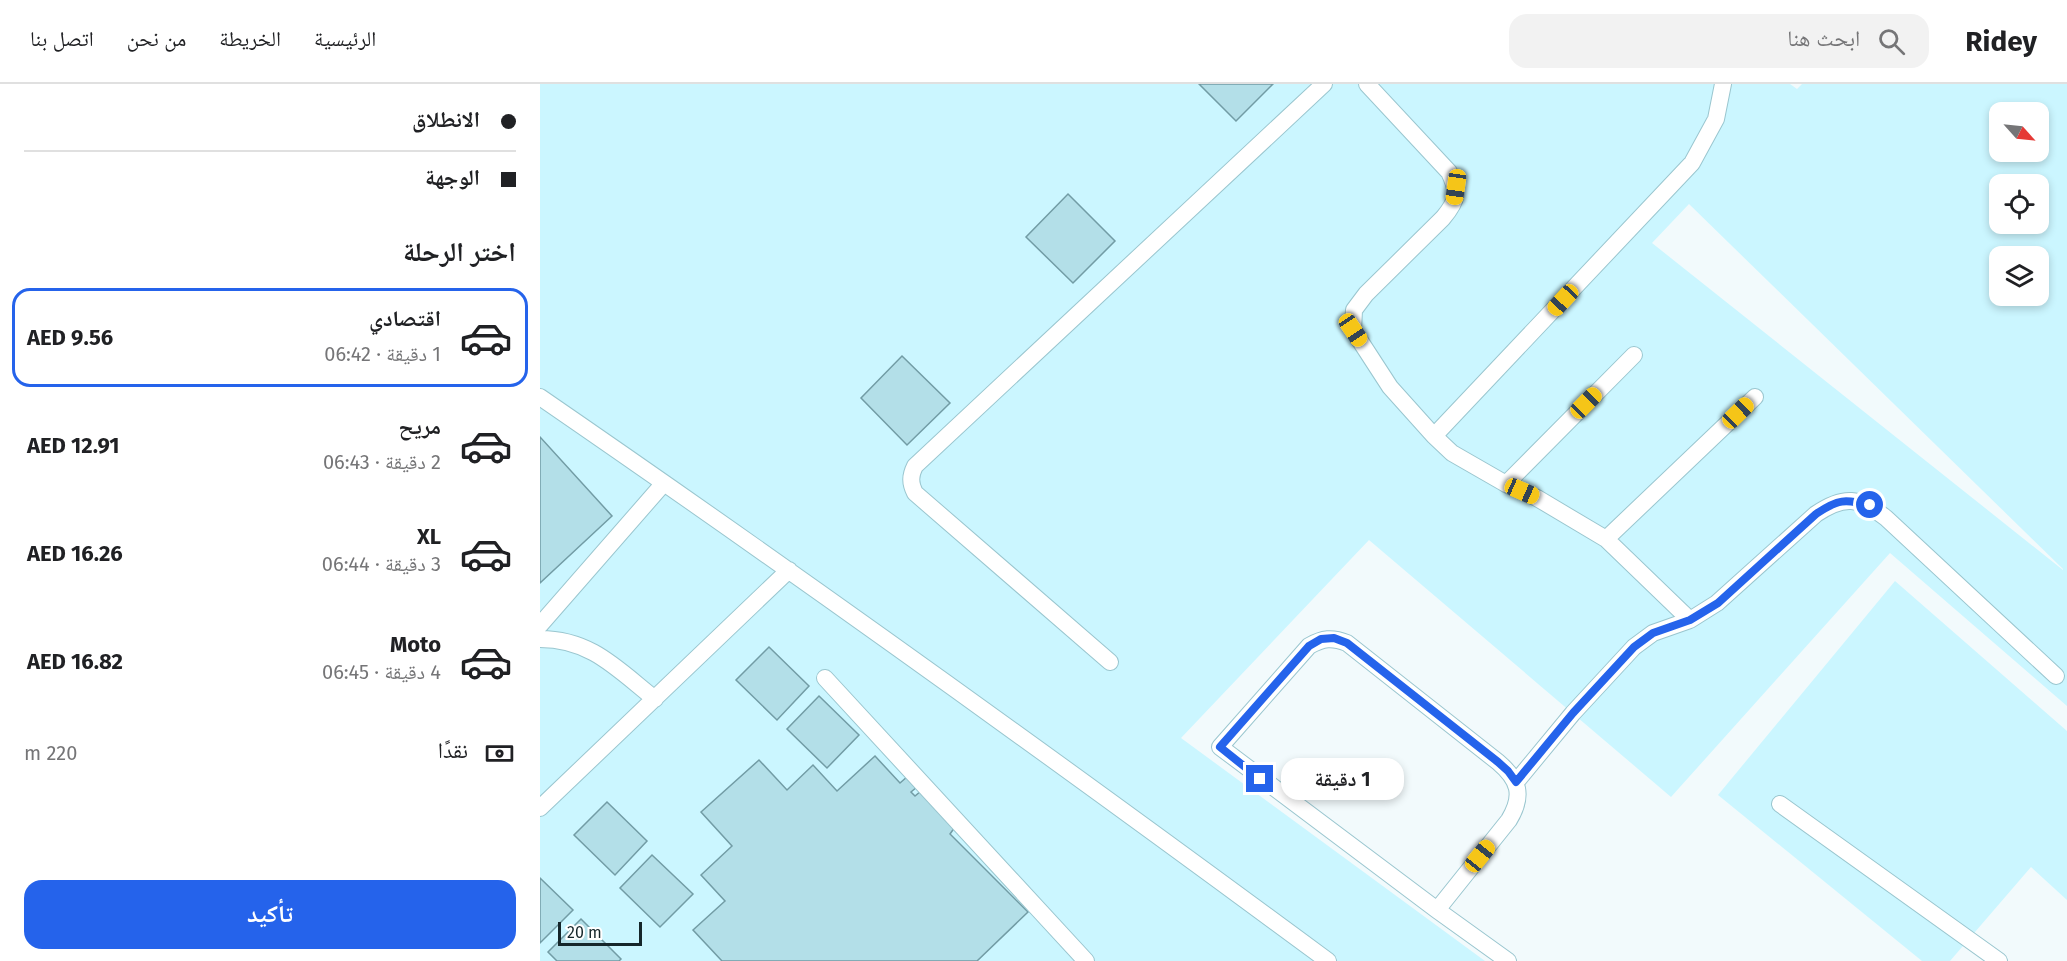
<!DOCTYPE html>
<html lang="ar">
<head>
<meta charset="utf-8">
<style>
  body { margin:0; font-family:"Fira Sans","Noto Naskh Arabic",sans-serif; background:#f2f2f2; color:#202124; direction:rtl; height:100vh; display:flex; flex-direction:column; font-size:22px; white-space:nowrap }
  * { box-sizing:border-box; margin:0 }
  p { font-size:20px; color:#757577 }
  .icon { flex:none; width:33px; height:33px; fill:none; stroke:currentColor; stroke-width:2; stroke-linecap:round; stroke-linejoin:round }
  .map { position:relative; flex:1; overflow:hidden; direction:ltr }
  .drawer { display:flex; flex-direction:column; background:#fff; width:540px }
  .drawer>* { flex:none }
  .banner { display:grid; align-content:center; height:132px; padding:0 24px; background:#fff }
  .needle { width:39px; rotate:117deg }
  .buttons { position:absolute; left:1449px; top:18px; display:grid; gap:12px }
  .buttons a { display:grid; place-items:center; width:60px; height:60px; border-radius:12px; background:#fff; box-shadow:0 3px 9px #0003; font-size:30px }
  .scale { position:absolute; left:18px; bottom:15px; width:84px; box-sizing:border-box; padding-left:6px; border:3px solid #15262a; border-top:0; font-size:16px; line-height:21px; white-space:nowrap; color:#15262a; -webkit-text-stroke:4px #fff; paint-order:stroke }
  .end { position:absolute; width:27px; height:27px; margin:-14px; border:8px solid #2563eb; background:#fff; box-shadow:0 0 0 3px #fff }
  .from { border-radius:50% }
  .bubble { position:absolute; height:42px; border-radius:18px; background:#fff; box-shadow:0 3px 9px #0003; font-size:20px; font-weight:700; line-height:42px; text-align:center; direction:rtl }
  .car { position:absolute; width:18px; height:36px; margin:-18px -9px; border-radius:8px; box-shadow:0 0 4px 2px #0007; background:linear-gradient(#f5c518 24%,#345 0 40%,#f5c518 0 76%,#345 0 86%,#f5c518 0) }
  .banner b { display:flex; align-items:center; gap:21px; height:57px; font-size:22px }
  .banner b+b { border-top:2px solid #e0e0e0 }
  .banner i { width:15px; height:15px; background:#202124 }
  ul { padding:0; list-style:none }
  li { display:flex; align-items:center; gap:18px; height:99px; margin:0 12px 9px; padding:0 12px; border:3px solid transparent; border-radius:18px }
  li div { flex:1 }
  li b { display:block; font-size:22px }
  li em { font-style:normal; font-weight:700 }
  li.current { border-color:#2563eb }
  li>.icon { width:54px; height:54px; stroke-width:1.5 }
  h2 { padding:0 24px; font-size:27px; line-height:72px }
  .pay { display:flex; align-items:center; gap:15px; height:66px; padding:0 24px; font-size:22px }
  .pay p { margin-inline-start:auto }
  .action { display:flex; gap:12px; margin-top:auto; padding:12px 24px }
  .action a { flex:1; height:69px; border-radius:18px; background:#2563eb; color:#fff; font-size:24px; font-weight:700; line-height:69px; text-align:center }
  header { display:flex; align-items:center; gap:36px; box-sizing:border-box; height:84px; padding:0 30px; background:#fff; border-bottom:2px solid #e0e0e0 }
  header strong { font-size:28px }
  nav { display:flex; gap:33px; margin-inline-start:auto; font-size:21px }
  .search { width:420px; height:54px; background:#f2f2f2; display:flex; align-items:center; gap:15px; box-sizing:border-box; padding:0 21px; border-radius:18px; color:#757577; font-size:22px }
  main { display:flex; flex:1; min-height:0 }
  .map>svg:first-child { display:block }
</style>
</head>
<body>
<header>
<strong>Ridey</strong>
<div class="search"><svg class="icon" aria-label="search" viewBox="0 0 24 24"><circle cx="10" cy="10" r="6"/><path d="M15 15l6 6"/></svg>ابحث هنا</div>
<nav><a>الرئيسية</a><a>الخريطة</a><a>من نحن</a><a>اتصل بنا</a></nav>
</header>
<main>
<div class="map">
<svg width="1527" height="877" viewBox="0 0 1527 877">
  <rect width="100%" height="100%" fill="#f2fafc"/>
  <path fill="#cbf6ff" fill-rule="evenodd" d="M0 0H1250L1257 5 1262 0H1527V622L1350 469 1131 713 829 456 641 654 945 877H0ZM1460 28H1498V68H1460ZM1460 100H1498V140H1460ZM1149 120 1523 485V486L1112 159ZM1460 172H1498V212H1460Z
    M1355 497 1527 647V816L1491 783 1410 877H1382L1178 711Z"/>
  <path fill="#b3dfe8" stroke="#729ca5" stroke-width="1.5" d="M659 0H733L696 37Z
    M528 110 575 157 533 199 486 153Z
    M362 272 410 319 367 361 321 314Z
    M0 353 72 432 0 499Z
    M229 563 269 602 237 636 196 596Z
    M279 612 319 651 287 684 247 645Z
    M335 672 360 699 368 692 377 703 371 708 375 712 381 707 415 743 410 750 488 828 437 877H182L153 846 185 817 161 791 192 762 161 728 219 676 247 706 273 681 297 707Z
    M67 718 107 757 75 791 34 751Z
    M112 771 153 810 120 843 80 804Z
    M0 794 33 826 0 859Z
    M41 835 81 875 79 877H17L8 868Z"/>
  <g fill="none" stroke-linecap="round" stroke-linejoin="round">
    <defs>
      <path id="lane" d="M827 0 909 88C919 109 918 116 903 134L826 210 814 226 813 246 850 303 894 352 912 369 966 400 997 414 1066 455 1150 536
        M0 313C266 496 528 685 788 877
        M894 352 1152 79 1176 35 1183 0
        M966 400 1094 271
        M1066 455 1215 313
        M0 541 124 399
        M0 555C51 555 77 585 115 615
        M570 578 375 409C370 399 370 392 375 382L784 0
        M285 594 546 877
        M976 698 1033 629 1094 563 1113 549 1150 536 1177 519 1276 430C1304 411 1319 413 1346 434L1516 592
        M1240 720 1459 877
        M0 724 249 486
        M897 826 969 736C984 711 979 696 958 678L807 559C792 553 783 554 769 562L680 663 897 826 968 877"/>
    </defs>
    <use href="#lane" stroke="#9ac6cf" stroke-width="18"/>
    <use href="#lane" stroke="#fff" stroke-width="16"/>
  </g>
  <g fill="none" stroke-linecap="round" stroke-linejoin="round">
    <path stroke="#2563eb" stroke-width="8" d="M720 695 680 663 769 562 781 555 794 554 807 559 958 678 968 687 976 698 1033 629 1094 563 1113 549 1150 536 1178 519 1276 430C1298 415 1305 415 1330 421"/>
  </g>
</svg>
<div class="buttons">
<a><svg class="needle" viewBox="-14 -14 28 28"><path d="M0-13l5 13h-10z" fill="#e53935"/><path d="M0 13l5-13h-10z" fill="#757577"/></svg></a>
<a><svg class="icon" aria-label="locate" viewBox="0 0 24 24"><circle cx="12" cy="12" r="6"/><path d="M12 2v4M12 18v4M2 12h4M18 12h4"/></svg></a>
<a><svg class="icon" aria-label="layers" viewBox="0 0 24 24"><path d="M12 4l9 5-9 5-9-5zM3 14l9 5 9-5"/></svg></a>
</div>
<div class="scale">20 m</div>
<i class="end from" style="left:1330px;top:421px"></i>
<i class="end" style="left:720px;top:695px"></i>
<div class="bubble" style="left:741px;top:674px;width:123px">1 دقيقة</div>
<i class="car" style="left:916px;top:103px;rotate:188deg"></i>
<i class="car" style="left:1023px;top:216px;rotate:223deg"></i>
<i class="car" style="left:813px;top:246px;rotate:146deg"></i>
<i class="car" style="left:1046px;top:319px;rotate:45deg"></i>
<i class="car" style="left:1198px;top:329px;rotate:46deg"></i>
<i class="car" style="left:982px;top:407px;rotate:114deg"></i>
<i class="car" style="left:940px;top:772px;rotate:39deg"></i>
</div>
<section class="drawer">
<div class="banner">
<b><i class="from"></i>الانطلاق</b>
<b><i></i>الوجهة</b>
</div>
<h2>اختر الرحلة</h2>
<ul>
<li class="current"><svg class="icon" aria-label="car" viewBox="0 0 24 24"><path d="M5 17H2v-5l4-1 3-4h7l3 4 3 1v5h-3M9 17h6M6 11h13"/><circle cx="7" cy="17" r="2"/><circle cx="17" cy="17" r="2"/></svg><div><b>اقتصادي</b><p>1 دقيقة · 06:42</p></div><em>AED 9.56</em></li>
<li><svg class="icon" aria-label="car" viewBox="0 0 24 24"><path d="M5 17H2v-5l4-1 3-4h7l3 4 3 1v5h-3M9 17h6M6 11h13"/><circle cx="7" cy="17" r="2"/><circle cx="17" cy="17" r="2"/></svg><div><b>مريح</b><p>2 دقيقة · 06:43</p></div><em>AED 12.91</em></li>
<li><svg class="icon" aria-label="car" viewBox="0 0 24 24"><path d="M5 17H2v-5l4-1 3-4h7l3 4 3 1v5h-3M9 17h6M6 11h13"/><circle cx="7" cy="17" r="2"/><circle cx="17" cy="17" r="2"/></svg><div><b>XL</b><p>3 دقيقة · 06:44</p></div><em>AED 16.26</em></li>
<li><svg class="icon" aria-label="car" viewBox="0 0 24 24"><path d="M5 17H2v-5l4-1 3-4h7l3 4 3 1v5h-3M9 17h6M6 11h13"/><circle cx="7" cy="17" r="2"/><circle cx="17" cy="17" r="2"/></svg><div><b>Moto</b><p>4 دقيقة · 06:45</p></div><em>AED 16.82</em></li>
</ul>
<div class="pay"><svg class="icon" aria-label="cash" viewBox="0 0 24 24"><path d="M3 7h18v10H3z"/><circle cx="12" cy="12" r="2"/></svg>نقدًا<p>220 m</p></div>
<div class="action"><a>تأكيد</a></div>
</section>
</main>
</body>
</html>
